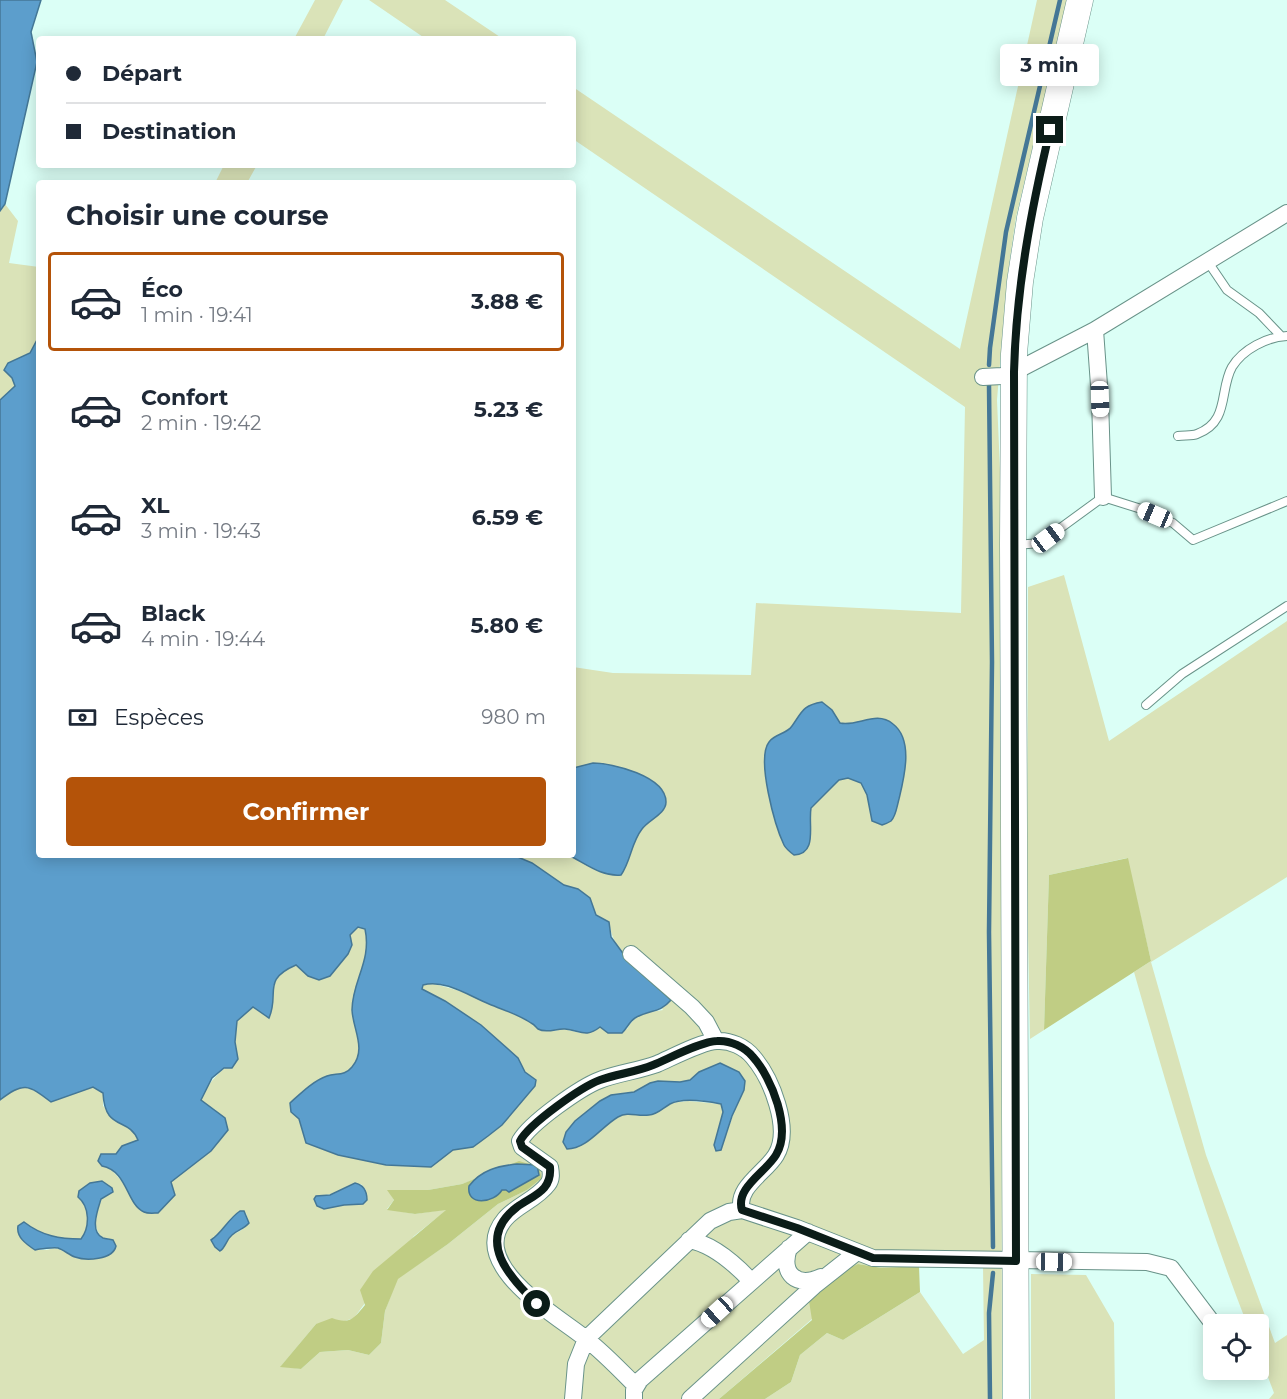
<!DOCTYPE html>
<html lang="fr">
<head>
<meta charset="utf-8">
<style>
  body { margin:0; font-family:Montserrat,sans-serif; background:#f6f6f7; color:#1f2937; height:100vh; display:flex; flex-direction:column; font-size:22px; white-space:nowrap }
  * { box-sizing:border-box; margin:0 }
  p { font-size:20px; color:#747a83 }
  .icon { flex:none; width:33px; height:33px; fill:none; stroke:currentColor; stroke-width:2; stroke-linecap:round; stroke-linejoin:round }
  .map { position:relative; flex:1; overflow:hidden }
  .drawer { position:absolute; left:36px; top:180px; width:540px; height:678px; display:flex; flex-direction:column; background:#fff; border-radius:6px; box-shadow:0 3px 15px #0003 }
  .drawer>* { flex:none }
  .guide { position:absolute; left:36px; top:36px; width:540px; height:132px; border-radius:6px; box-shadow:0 3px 15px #0003; display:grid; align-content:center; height:132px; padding:0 30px; background:#fff }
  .tools { position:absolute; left:1203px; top:1314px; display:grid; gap:12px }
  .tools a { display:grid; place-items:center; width:66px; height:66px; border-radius:6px; background:#fff; box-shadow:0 3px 15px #0003; font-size:30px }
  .end { position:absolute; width:27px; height:27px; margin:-14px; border:8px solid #0b1c18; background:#fff; box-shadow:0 0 0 3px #fff }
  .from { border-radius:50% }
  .bubble { position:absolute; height:42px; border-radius:6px; background:#fff; box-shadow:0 3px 15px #0003; font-size:20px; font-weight:700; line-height:42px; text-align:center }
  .car { position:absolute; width:18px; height:36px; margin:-18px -9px; border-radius:8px; box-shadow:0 0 4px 2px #0007; background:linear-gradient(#fff 24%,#345 0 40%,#fff 0 76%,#345 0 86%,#fff 0) }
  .guide b { display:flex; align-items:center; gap:21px; height:57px; font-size:22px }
  .guide b+b { border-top:2px solid #e0e1e3 }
  .guide i { width:15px; height:15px; background:#1f2937 }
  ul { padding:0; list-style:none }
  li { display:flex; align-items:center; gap:18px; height:99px; margin:0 12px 9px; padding:0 18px; border:3px solid transparent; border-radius:6px }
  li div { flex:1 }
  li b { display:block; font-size:22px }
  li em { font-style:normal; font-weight:700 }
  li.active { border-color:#b45309 }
  li>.icon { width:54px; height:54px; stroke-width:1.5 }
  h2 { padding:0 30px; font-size:27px; line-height:72px }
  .pay { display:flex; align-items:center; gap:15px; height:66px; padding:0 30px; font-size:22px }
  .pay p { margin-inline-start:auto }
  .primary-button { display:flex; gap:12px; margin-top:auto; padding:12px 30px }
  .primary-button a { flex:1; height:69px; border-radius:6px; background:#b45309; color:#fff; font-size:24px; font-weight:700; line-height:69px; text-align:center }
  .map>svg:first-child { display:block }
</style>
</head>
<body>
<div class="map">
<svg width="1287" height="1399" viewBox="0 0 1287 1399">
  <rect width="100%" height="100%" fill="#dbfff6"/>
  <path fill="#dae3b8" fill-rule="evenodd" d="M315 0H343L323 39H294Z
    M369 0H445L503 39H426Z
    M1037 0H1068L1016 217 1007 279 997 400 1001 494 1002 1399H765L791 1382 800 1355 827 1333 843 1340 920 1292 963 1354 984 1340 983 1266 882 1268 858 1264 812 1319 719 1399H0V1100C23 1082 28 1084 51 1102L93 1087 103 1093V1106L135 1133 138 1140C120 1147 117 1150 109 1167L127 1187 135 1206 171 1182 211 1151 216 1110 200 1101C209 1081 220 1070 238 1059L235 1042 237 1021 253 1006 268 1018C281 993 261 981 296 965L308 976H330L352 945 350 935 358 927 365 928C372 961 352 981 352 1010 353 1030 367 1050 352 1068 345 1076 336 1073 327 1076 320 1079 313 1084 307 1088L299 1119 306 1143 338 1155 385 1165 430 1167 453 1150 473 1147 502 1125 535 1086 536 1080 525 1072 518 1058 481 1025 434 995 428 994 422 989 423 985 431 983 467 993 489 1004 503 1008 532 1023 540 1030 554 1031 563 1029 581 1033 600 1027 627 1029C636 1013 646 1013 663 1010 656 999 651 987 643 977 629 956 613 950 609 922L596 915 578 889 564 885 532 863 513 855H573V667L613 673 751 675 756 603 961 613 965 407 573 139V87L960 349ZM720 1063 737 1103 727 1133 714 1145 723 1112 721 1104 688 1101 671 1103 650 1115 626 1113 604 1126 584 1144 588 1111 600 1101 622 1093 634 1092 650 1083 657 1081 680 1082 690 1080 699 1072ZM539 1168 542 1178 527 1190 498 1204 448 1244 397 1279 385 1311 381 1343 369 1355 348 1350 320 1352 301 1369 281 1366 316 1324 342 1322 354 1318 414 1236 448 1209 415 1214 387 1209 394 1200 388 1190H428L462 1184 493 1173ZM102 1181 113 1192 101 1199C97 1213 91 1228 103 1238H108L116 1246C113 1259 87 1261 75 1257 69 1255 64 1251 59 1249 53 1247 51 1250 45 1250 33 1251 24 1243 18 1234L24 1223C42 1236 60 1240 81 1239 90 1227 90 1207 79 1197L86 1185ZM355 1184H361L366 1190 362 1204 344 1205 324 1209 323 1195C335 1195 344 1189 355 1184ZM240 1211 246 1213 249 1223C239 1235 227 1237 213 1237 221 1234 228 1218 240 1211Z
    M224 165H257L247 183H215Z
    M5 204 18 221 9 263 39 267V336L30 353 8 363 15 386 0 400V211Z
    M1064 575 1109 741 1287 621V877L1151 962 1206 1155 1275 1343 1287 1335V1399H1269L1274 1393 1259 1353 1258 1324H1247C1202 1209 1168 1091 1134 972L1151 961 1127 858 1049 875 1044 1030 1030 1039 1027 883 1028 587Z
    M1031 1274 1086 1275 1114 1323 1115 1399H1031Z"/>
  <path fill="#c0cd84" d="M1128 858 1151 961 1044 1030 1049 875Z
    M519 1161 539 1167 542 1178 527 1190 498 1204 448 1244 398 1279 385 1311 381 1343 369 1355 348 1350 320 1352 301 1369 280 1367 316 1324 332 1318C350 1325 354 1318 365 1305L360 1290 373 1271 446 1210 415 1214 387 1210 394 1200 387 1190H428L462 1184Z
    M858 1264 882 1268 919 1266 920 1292 843 1340 827 1333 800 1355 791 1382 765 1399H719L812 1320 809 1301 831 1277Z"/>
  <path fill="#5c9ecc" stroke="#447796" stroke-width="1.5" d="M0 0H41L31 32 37 62 5 204 0 211Z
    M39 336V855H513L532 863 564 885 578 889 590 898 596 915 609 922 611 937 630 963 671 1000C659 1014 650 1009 635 1018 630 1021 627 1028 622 1033H608L600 1027C586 1038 581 1031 565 1029 557 1028 547 1034 538 1029 536 1027 534 1024 531 1023 518 1014 503 1010 489 1004 469 996 445 979 423 985L422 989 445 1001 481 1025 518 1058 525 1072 536 1080 535 1086 502 1125 488 1136 473 1147 453 1150 431 1167 386 1165 338 1155 306 1143 299 1119 291 1112 290 1103C301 1093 313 1081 327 1076 336 1073 345 1076 352 1067 367 1049 353 1030 352 1010 352 981 372 961 365 929L358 927 350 935 352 945 348 954 330 976 319 980 308 976 296 965C261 980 280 993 269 1018L253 1007 237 1021 235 1042 238 1059 232 1068H224L212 1078 201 1100 225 1118 228 1130 211 1151 171 1182 175 1195 158 1213C154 1213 148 1214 144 1212 126 1204 128 1171 102 1166L98 1161 101 1154H116L122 1146 138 1140C128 1116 105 1132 103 1093L93 1087 51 1102C28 1084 23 1082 0 1100V400L15 386 12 378 4 370 8 363 30 353Z
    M822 702 832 710 840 723C858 727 876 710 893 724 914 740 904 778 899 799 897 806 896 816 891 821 888 823 885 824 882 825L872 821 867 795 861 783 848 778 839 780 811 808C808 825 818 854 794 855 790 852 786 849 784 845 775 826 756 759 769 742 774 734 787 734 792 726 802 712 803 705 822 702Z
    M593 763C612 763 666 776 666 802 666 814 648 820 642 829 631 843 631 861 621 875 601 877 585 863 568 855H573V768Z
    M720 1063 739 1072 745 1081 744 1090 732 1116 721 1150 716 1151 714 1145 723 1112 721 1104C706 1101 683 1097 670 1104 663 1108 657 1115 649 1115 637 1117 629 1111 618 1117 601 1127 587 1149 567 1149L563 1142 566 1132 575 1121 600 1101 611 1095 634 1092 650 1083 658 1081 680 1082 690 1080 699 1072Z
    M517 1164 537 1165 539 1175 509 1192 506 1190H502C494 1203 466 1207 469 1186 481 1170 498 1166 517 1164Z
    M102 1181 112 1188 113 1192 101 1199C98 1209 89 1232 103 1238 106 1239 109 1239 113 1240L116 1246C113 1260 86 1261 75 1257 69 1255 64 1250 58 1248 54 1247 39 1249 35 1250 26 1244 16 1237 18 1226L24 1222C42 1236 60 1239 81 1239 90 1227 90 1207 78 1197L79 1191 90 1183Z
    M355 1183C364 1185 367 1191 367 1200L363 1204 344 1205 324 1209 317 1206 314 1199 316 1196 330 1195Z
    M240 1211H244L249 1223C244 1229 237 1230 232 1235 226 1240 226 1247 220 1251L215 1247 211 1240C222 1233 228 1219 240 1211Z"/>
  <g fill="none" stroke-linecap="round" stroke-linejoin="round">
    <path stroke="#447796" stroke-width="4.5" d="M989 365 990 348 1006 232 1060 0
      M989 385 992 662 989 932 993 1247
      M990 1399 989 1313 993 1273"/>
    <defs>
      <path id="service" d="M1208 262 1227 290 1259 313 1281 336
        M1178 436C1184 435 1192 436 1197 434 1230 422 1219 390 1232 367 1243 349 1267 337 1287 336
        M1016 545 1040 543 1103 497 1138 508 1173 523 1193 540 1287 501
        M1146 705 1182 674 1287 606"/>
      <path id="minor" d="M1095 330 1287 213
        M983 377 1002 376 1014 372 1095 330 1100 399 1103 497
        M631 954 692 1007 706 1022 716 1041
        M689 1240C713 1244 735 1264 751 1281
        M789 1248C780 1274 797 1288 821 1277
        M636 1386C620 1370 604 1353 586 1339 558 1316 466 1265 505 1219 517 1205 537 1199 548 1184 552 1179 551 1173 550 1167L522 1147 520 1141C530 1123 581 1087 600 1080 618 1073 638 1071 657 1064 671 1058 703 1041 717 1041 730 1040 745 1047 753 1057 771 1078 792 1129 776 1155 766 1172 735 1188 742 1210
        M573 1399 576 1364 586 1339 710 1221 729 1212 742 1210 797 1228 873 1258 1147 1262 1171 1268 1214 1325
        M634 1399V1390L640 1380 808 1232
        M690 1399 814 1286 857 1252"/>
      <path id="primary" d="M1016 1399 1013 545 1014 354 1020 282 1030 218 1080 0"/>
    </defs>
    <use href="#service" stroke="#699389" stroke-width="10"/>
    <use href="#minor" stroke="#699389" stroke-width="18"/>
    <use href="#primary" stroke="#699389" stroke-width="27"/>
    <use href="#service" stroke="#fff" stroke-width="8"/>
    <use href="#minor" stroke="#fff" stroke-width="16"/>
    <use href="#primary" stroke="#fff" stroke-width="26"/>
  </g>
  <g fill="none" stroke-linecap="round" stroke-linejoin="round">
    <path stroke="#0b1c18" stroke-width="8" d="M537 1304C510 1278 474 1240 517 1207 534 1195 552 1191 550 1167L522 1147 520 1141C529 1124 581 1087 600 1080 617 1074 636 1072 653 1065 668 1059 702 1041 717 1041 730 1040 745 1047 753 1057 772 1078 792 1129 776 1155 766 1172 735 1188 742 1210L797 1228 873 1258 1016 1261 1014 372C1016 290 1031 210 1050 130"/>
  </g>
</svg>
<div class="tools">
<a><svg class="icon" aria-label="locate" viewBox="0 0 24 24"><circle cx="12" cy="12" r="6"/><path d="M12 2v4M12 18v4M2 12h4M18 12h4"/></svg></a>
</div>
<i class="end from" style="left:537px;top:1304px"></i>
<i class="end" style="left:1050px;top:130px"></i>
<div class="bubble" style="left:1000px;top:44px;width:99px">3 min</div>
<i class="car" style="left:1100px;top:399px;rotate:178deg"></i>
<i class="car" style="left:1155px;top:515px;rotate:293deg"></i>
<i class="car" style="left:1048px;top:538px;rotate:53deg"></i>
<i class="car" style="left:1054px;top:1262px;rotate:91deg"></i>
<i class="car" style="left:717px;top:1312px;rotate:228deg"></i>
<div class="guide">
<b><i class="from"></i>Départ</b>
<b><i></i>Destination</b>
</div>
<section class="drawer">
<h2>Choisir une course</h2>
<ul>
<li class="active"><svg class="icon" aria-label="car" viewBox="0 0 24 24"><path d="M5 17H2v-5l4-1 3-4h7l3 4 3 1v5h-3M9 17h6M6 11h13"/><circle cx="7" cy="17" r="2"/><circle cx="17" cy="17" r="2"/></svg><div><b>Éco</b><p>1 min · 19:41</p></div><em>3.88 €</em></li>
<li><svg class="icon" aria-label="car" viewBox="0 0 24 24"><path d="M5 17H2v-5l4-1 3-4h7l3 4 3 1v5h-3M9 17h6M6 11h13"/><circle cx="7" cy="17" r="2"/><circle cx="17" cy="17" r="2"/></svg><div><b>Confort</b><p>2 min · 19:42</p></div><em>5.23 €</em></li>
<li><svg class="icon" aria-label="car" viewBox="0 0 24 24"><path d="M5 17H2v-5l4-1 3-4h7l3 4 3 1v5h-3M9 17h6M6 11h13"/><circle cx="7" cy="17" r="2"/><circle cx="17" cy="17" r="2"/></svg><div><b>XL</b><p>3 min · 19:43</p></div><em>6.59 €</em></li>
<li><svg class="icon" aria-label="car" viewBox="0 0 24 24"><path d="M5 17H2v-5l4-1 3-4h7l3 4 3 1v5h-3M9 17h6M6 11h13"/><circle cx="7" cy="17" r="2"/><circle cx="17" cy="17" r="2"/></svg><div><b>Black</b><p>4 min · 19:44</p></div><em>5.80 €</em></li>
</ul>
<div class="pay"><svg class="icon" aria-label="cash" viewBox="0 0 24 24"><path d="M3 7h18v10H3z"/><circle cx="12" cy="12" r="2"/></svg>Espèces<p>980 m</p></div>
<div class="primary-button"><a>Confirmer</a></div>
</section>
</div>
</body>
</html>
